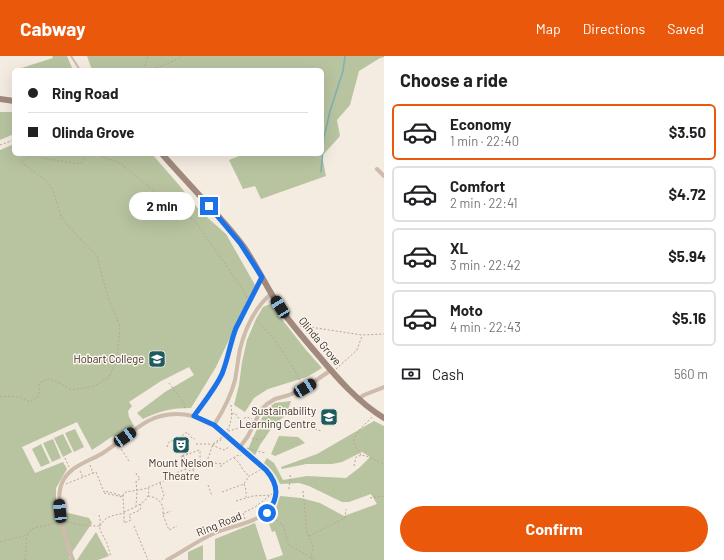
<!DOCTYPE html>
<html lang="en">
<head>
<meta charset="utf-8">
<style>
  body { margin:0; font-family:Barlow,sans-serif; background:#f2f2f2; color:#202124; height:100vh; display:flex; flex-direction:column; font-size:15px; white-space:nowrap }
  * { box-sizing:border-box; margin:0 }
  p { font-size:13px; color:#757577 }
  .icon { flex:none; width:22px; height:22px; fill:none; stroke:currentColor; stroke-width:2; stroke-linecap:round; stroke-linejoin:round }
  .map { position:relative; flex:1; overflow:hidden }
  .details { display:flex; flex-direction:column; background:#fff; width:340px }
  .details>* { flex:none }
  .top-card { position:absolute; left:12px; top:12px; width:312px; height:88px; border-radius:6px; box-shadow:0 4px 16px #0002; display:grid; align-content:center; height:88px; padding:0 16px; background:#fff }
  .end { position:absolute; width:18px; height:18px; margin:-9px; border:5px solid #1a73e8; background:#fff; box-shadow:0 0 0 2px #fff }
  .from { border-radius:50% }
  .bubble { position:absolute; height:28px; border-radius:14px; background:#fff; box-shadow:0 4px 16px #0002; font-size:13px; font-weight:700; line-height:28px; text-align:center }
  .car { position:absolute; width:12px; height:24px; margin:-12px -6px; border-radius:5px; box-shadow:0 0 3px 1px #0007; background:linear-gradient(#222 24%,#8ab4d8 0 40%,#222 0 76%,#8ab4d8 0 86%,#222 0) }
  .top-card b { display:flex; align-items:center; gap:14px; height:38px; font-size:15px }
  .top-card b+b { border-top:1px solid #e0e0e0 }
  .top-card i { width:10px; height:10px; background:#202124 }
  ul { padding:0; list-style:none }
  li { display:flex; align-items:center; gap:12px; height:56px; margin:0 8px 6px; padding:0 8px; border:2px solid #e0e0e0; border-radius:6px }
  li div { flex:1 }
  li b { display:block; font-size:15px }
  li em { font-style:normal; font-weight:700 }
  li.selected { border-color:#ea580c }
  li>.icon { width:36px; height:36px; stroke-width:1.5 }
  h2 { padding:0 16px; font-size:18px; line-height:48px }
  .pay { display:flex; align-items:center; gap:10px; height:44px; padding:0 16px; font-size:15px }
  .pay p { margin-inline-start:auto }
  .primary-button { display:flex; gap:8px; margin-top:auto; padding:8px 16px }
  .primary-button a { flex:1; height:46px; border-radius:24px; background:#ea580c; color:#fff; font-size:16px; font-weight:700; line-height:46px; text-align:center }
  header { display:flex; align-items:center; gap:24px; box-sizing:border-box; height:56px; padding:0 20px; background:#ea580c; color:#fff }
  header strong { font-size:19px }
  nav { display:flex; gap:22px; margin-inline-start:auto; font-size:14px }
  main { display:flex; flex:1; min-height:0 }
  .map>svg:first-child { display:block }
</style>
</head>
<body>
<header>
<strong>Cabway</strong>
<nav><a>Map</a><a>Directions</a><a>Saved</a></nav>
</header>
<main>
<div class="map">
<svg width="384" height="504" viewBox="0 0 384 504">
  <rect width="100%" height="100%" fill="#f4ebe1"/>
  <path fill="#b8c4a0" d="M52 0H67L73 14H15L53 2Z
    M87 0H384V1L380 2 359 15 350 49 337 64 340 80 322 100 326 120 261 143 255 130 243 133 229 104 244 98H322V14H92Z
    M0 56H14V78L0 84Z
    M14 88V98H58L60 100 65 98H152L179 129 200 155 226 178 255 229 216 311 191 352C172 352 159 355 143 363L137 357 165 336 194 319 189 311 161 325 129 346 132 350 128 355 129 361 134 370 116 384 113 380 92 394 77 366 22 391 35 417 63 406 67 413 56 432V454L89 462 92 467 69 501 71 504H0V94Z
    M270 248 306 294 322 312 307 321 268 333 254 342 245 356 234 349 239 329 242 306 247 284 256 263 263 251Z
    M291 345 286 359 276 367 271 373 260 389 255 399 248 393 266 353 275 347Z
    M374 365 384 370V504H268L283 499 275 475 272 476 267 462 276 452 280 440 301 442 320 447 344 460 377 448 371 438 349 446H342L309 430 299 427 280 428C276 419 272 413 264 407L267 402 274 407 283 424 307 420 346 422 359 412 370 401 362 396 342 406 332 408H306L282 413 281 411 317 398Z
    M75 373 84 391 74 396 65 377Z
    M63 378 72 396 63 401 54 382Z
    M279 380 298 381 305 387 275 400 271 398Z
    M53 383 61 402 52 406 43 387Z
    M41 388 50 407 41 411 32 393Z
    M255 467 267 504H215V483Z
    M96 476 109 500 98 504H77Z
    M203 489V504H188V496Z"/>
  <g fill="none" stroke-linecap="round" stroke-linejoin="round">
    <path stroke="#7fb0b2" stroke-width="1.5" d="M321 116 324 81 330 55 343 15 345 0"/>
    <path stroke="#b9a596" stroke-width="1" stroke-dasharray="2 2" stroke-linecap="butt" d="M143 14 148 0
      M148 14C160 11 172 7 182 0
      M0 89 14 84
      M40 98 42 102 81 108 86 98
      M95 98 120 107 154 135 195 165 242 232 247 242
      M256 265C276 281 290 306 302 328
      M300 270 310 271 362 279 384 278
      M336 313 357 294 362 280
      M169 327 184 347 185 354
      M0 341C14 340 16 339 30 346L39 340V327L48 323 60 327 72 334 94 330 109 321 117 303 120 271 107 238 97 200 77 180 61 161 54 137 48 126 21 106 33 98
      M232 358 235 357 240 364 247 361 252 363
      M288 365 299 367 321 375
      M227 374C232 367 232 358 231 349H230
      M228 375 236 373 242 370 247 373
      M252 382C256 384 261 384 265 381
      M196 388H209L224 394 229 391
      M213 389 221 384 222 381
      M119 390 129 405H131
      M167 391 169 386 179 382 187 376 191 381 195 383
      M247 392 250 393 265 397
      M361 399C359 396 357 393 355 390 350 379 366 368 373 360
      M65 402 69 411
      M234 402C241 407 242 415 248 419
      M200 404 206 406
      M190 406 195 419
      M207 408 215 407 223 408 236 400 241 399
      M90 409 93 417 96 416 104 436 105 435 123 440 124 457
      M221 409V413
      M354 410 356 401C365 396 376 405 384 409
      M80 415 83 421
      M136 417 137 420 139 421 140 423 136 425 137 435 136 450
      M176 420V417L186 413 181 401 199 394 200 395V404L199 411
      M160 427 164 439 161 446
      M66 428 93 417
      M244 428 246 434V441
      M208 429 212 440
      M289 433C289 428 291 423 290 418
      M303 435 307 477 313 489 311 504
      M222 436 244 428 249 420 260 414
      M104 437 123 441
      M123 440 124 437 126 436 144 433 206 408 213 388 222 381
      M148 440C155 441 161 444 163 452 163 454 163 456 163 458 164 463 167 469 169 474L177 470
      M370 442 384 440
      M236 445 253 440 271 439
      M124 456C133 452 153 445 148 432
      M163 458 171 455
      M99 459 100 463V469
      M270 460 283 469 289 489 316 504
      M245 463 243 457 255 451 272 438
      M66 465C78 469 87 470 100 470V474L107 487 111 501
      M100 470C106 459 113 460 124 457V467L131 464 129 459 140 454 141 450 140 448
      M134 470 148 504
      M309 480 345 462 346 453
      M0 486 27 479 32 473 57 466
      M25 504 27 479"/>
    <path stroke="#cdbbac" stroke-width="2" d="M71 0 80 14"/>
    <path stroke="#cdbbac" stroke-width="4" d="M377 113 384 120
      M358 343 364 339 384 331
      M194 360 219 323 226 307 236 272 262 221
      M214 369C223 355 231 340 235 324 237 314 238 303 240 293 245 273 255 251 272 237
      M240 391 248 380 261 354 267 348 275 343 289 339 305 332 331 314
      M73 504C66 486 54 445 62 427 69 410 88 406 103 397 118 387 132 374 148 365 171 353 199 357 219 373
      M167 504C183 496 198 484 215 477 235 468 272 466 276 439 277 429 273 421 266 414L228 381"/>
    <path stroke="#a18a7d" stroke-width="6" d="M0 43 14 45
      M162 98C177 115 193 132 209 150 222 164 235 178 246 194 258 213 268 233 280 252 292 269 305 284 318 299 338 323 358 346 384 362"/>
    <path stroke="#b9a596" stroke-width="1" stroke-dasharray="2 2" stroke-linecap="butt" d="M188 397 181 400 189 419
      M182 399 184 403 185 402 184 400"/>
    <path stroke="#cdbbac" stroke-width="4" d="M219 373 228 381"/>
  </g>
  <g fill="none" stroke-linecap="round" stroke-linejoin="round">
    <path stroke="#1a73e8" stroke-width="5" d="M209 150 240 187 262 221 236 272C230 287 228 303 222 318 215 333 204 346 194 360L214 369 266 414C279 429 279 442 267 457"/>
  </g>
  <defs>
    <symbol id="school-square" viewBox="-11 -11 22 22"><rect x="-9" y="-9" width="18" height="18" rx="4" fill="#1f5a5e" stroke="#fbf5ee"/><path d="M0-5L7-2L0 1L-7-2ZM-4 1L0 2.5L4 1V4Q0 6-4 4Z" fill="#fff"/></symbol>
    <symbol id="theatre-square" viewBox="-11 -11 22 22"><rect x="-9" y="-9" width="18" height="18" rx="4" fill="#1f5a5e" stroke="#fbf5ee"/><path d="M-5-5.5Q0-4 5-5.5V0Q5 5 0 6Q-5 5-5 0ZM-3.3-2.5H-1v1.5H-3.3ZM1-2.5H3.3v1.5H1ZM-2.8 1Q0 5.5 2.8 1Z" fill="#fff"/></symbol>
  </defs>
  <g fill-rule="evenodd">
    <use href="#school-square" x="147" y="293" width="20" height="20"/>
    <use href="#school-square" x="319" y="351" width="20" height="20"/>
    <use href="#theatre-square" x="171" y="379" width="20" height="20"/>
  </g>
  <g text-anchor="middle" stroke-width="3" stroke-linejoin="round" paint-order="stroke">
    <g font-size="11" fill="#3b302b" stroke="#fbf5ee">
      <text transform="translate(320 285) rotate(50)" y="4">Olinda Grove</text>
      <text transform="translate(219 468) rotate(-22)" y="4">Ring Road</text>
    </g>
    <g font-size="11" fill="#3b302b" stroke="#fbf5ee" text-anchor="end">
      <text x="144" y="307">Hobart College</text>
      <text x="316" y="359">Sustainability<tspan x="316" dy="13">Learning Centre</tspan></text>
      <text x="181" y="411" text-anchor="middle">Mount Nelson<tspan x="181" dy="13">Theatre</tspan></text>
    </g>
  </g>
</svg>
<i class="end from" style="left:267px;top:457px"></i>
<i class="end" style="left:209px;top:150px"></i>
<div class="bubble" style="left:129px;top:136px;width:66px">2 min</div>
<i class="car" style="left:280px;top:251px;rotate:328deg"></i>
<i class="car" style="left:305px;top:332px;rotate:59deg"></i>
<i class="car" style="left:125px;top:381px;rotate:55deg"></i>
<i class="car" style="left:60px;top:455px;rotate:354deg"></i>
<div class="top-card">
<b><i class="from"></i>Ring Road</b>
<b><i></i>Olinda Grove</b>
</div>
</div>
<section class="details">
<h2>Choose a ride</h2>
<ul>
<li class="selected"><svg class="icon" aria-label="car" viewBox="0 0 24 24"><path d="M5 17H2v-5l4-1 3-4h7l3 4 3 1v5h-3M9 17h6M6 11h13"/><circle cx="7" cy="17" r="2"/><circle cx="17" cy="17" r="2"/></svg><div><b>Economy</b><p>1 min · 22:40</p></div><em>$3.50</em></li>
<li><svg class="icon" aria-label="car" viewBox="0 0 24 24"><path d="M5 17H2v-5l4-1 3-4h7l3 4 3 1v5h-3M9 17h6M6 11h13"/><circle cx="7" cy="17" r="2"/><circle cx="17" cy="17" r="2"/></svg><div><b>Comfort</b><p>2 min · 22:41</p></div><em>$4.72</em></li>
<li><svg class="icon" aria-label="car" viewBox="0 0 24 24"><path d="M5 17H2v-5l4-1 3-4h7l3 4 3 1v5h-3M9 17h6M6 11h13"/><circle cx="7" cy="17" r="2"/><circle cx="17" cy="17" r="2"/></svg><div><b>XL</b><p>3 min · 22:42</p></div><em>$5.94</em></li>
<li><svg class="icon" aria-label="car" viewBox="0 0 24 24"><path d="M5 17H2v-5l4-1 3-4h7l3 4 3 1v5h-3M9 17h6M6 11h13"/><circle cx="7" cy="17" r="2"/><circle cx="17" cy="17" r="2"/></svg><div><b>Moto</b><p>4 min · 22:43</p></div><em>$5.16</em></li>
</ul>
<div class="pay"><svg class="icon" aria-label="cash" viewBox="0 0 24 24"><path d="M3 7h18v10H3z"/><circle cx="12" cy="12" r="2"/></svg>Cash<p>560 m</p></div>
<div class="primary-button"><a>Confirm</a></div>
</section>
</main>
</body>
</html>
